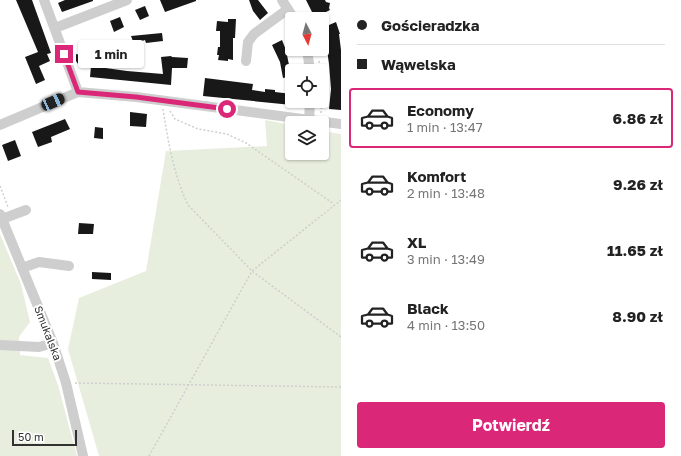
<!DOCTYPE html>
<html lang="pl">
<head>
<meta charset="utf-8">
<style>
  body { margin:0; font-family:"Golos Text",sans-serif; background:#f6f6f6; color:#222; height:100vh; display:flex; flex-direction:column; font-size:15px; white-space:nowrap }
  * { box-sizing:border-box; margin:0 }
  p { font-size:13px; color:#767676 }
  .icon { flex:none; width:22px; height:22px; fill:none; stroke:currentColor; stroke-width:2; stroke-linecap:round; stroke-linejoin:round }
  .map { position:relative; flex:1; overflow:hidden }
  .panel { display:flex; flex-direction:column; background:#fff; width:340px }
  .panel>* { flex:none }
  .hud { display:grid; align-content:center; height:88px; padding:0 16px; background:#fff }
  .needle { width:26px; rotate:174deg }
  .fabs { position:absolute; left:285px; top:12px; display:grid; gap:8px }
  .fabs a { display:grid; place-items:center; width:44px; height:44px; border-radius:4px; background:#fff; box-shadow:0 1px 3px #0004; font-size:20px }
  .scale { position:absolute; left:12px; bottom:10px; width:65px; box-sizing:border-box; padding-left:4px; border:2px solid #313131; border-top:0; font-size:11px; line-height:14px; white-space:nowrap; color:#313131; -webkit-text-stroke:3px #fff; paint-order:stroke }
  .end { position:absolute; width:18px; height:18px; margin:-9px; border:5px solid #db2777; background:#fff; box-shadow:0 0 0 2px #fff }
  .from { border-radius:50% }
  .bubble { position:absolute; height:28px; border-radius:4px; background:#fff; box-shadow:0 1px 3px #0004; font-size:13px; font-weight:700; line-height:28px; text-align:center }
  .car { position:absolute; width:12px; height:24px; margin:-12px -6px; border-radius:5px; box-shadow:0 0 3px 1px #0007; background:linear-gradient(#222 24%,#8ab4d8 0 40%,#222 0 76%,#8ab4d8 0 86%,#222 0) }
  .hud b { display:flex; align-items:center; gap:14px; height:38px; font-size:15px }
  .hud b+b { border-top:1px solid #e0e0e0 }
  .hud i { width:10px; height:10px; background:#222 }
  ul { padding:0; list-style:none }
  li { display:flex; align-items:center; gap:12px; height:60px; margin:0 8px 6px; padding:0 8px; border:2px solid transparent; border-radius:4px }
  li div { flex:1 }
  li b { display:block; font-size:15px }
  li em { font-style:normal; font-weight:700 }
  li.selected { border-color:#db2777 }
  li>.icon { width:36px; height:36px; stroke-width:1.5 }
  .button { display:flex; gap:8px; margin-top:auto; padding:8px 16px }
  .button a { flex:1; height:46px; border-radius:4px; background:#db2777; color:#fff; font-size:16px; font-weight:700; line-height:46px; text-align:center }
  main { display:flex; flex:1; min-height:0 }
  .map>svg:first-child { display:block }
</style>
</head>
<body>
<main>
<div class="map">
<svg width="341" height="456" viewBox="0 0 341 456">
  <rect width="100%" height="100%" fill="#fff"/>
  <path fill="#e8eede" d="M265 120 292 125V153H322V131L341 134V456H99L68 349 79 298 146 271 166 151 267 146Z
    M0 234 21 284 30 322 19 337 20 355 48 358 58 385 77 456H0Z"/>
  <path fill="#181818" d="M16 0H32L51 53 47 54 50 61 39 66 45 80 36 84 25 57 38 52Z
    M65 0H93V1L62 12 58 3Z
    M160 0H196V1L165 12Z
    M249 0H258L268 13 260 20 253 11Z
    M306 0H325L326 2 330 3 329 8 330 10 322 14 321 12 314 16Z
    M145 6 149 16 140 20 135 10Z
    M120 17 124 27 114 32 110 21Z
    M228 19H236L235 38H233V60L228 59V61L218 60 219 55H217L218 47H220V31H216L217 21 228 22Z
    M336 22 340 34H339L341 50V110L329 109 331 89 329 64 325 36 322 37V28Z
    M162 33 163 41 146 43 145 40 134 44 131 36Z
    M282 40 286 50 289 65H292V76L283 78 280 62 272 45Z
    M76 54 85 56V65L78 64 76 61Z
    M171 56 172 57 188 58 187 68H172L171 85 90 77 91 66 127 71 163 74 161 57Z
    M205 78 253 84 252 90 265 92V89L275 90V92L292 94V105L203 96Z
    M130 112 147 114 146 127 130 126Z
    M65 119 70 129 51 137 52 142 38 147 32 132Z
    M95 127 103 128V139L94 138Z
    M15 140 21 156 8 161 2 145Z
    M79 223 94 224 93 234H78Z
    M92 272 111 273V280L92 279Z"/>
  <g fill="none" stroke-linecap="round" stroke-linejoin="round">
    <path stroke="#cecece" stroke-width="1.5" stroke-dasharray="2 2" stroke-linecap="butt" d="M319 61 321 71
      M322 85V87
      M163 109C168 141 174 176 188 205L252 271 341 337
      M170 111 175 119 198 129 227 134 246 143 334 204
      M321 113 322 101
      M0 186 8 207
      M75 383 341 387
      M149 456 252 271 341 200"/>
    <path stroke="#cecece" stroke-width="10" d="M44 0 78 92
      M282 0 294 19
      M55 28 127 0
      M307 49 310 71
      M246 61 248 42 254 34 288 9
      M309 121 310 101
      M0 125 78 92 136 97 341 124
      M0 214 53 343 66 383 83 456
      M2 219 26 210
      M22 268 39 262 69 266
      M0 345 39 347 53 343"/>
  </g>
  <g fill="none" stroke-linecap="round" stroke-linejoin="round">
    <path stroke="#db2777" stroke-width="5" d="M64 54 78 92 136 97 227 109"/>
  </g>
  <g text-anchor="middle" stroke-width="4" stroke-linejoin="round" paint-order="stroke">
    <g font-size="11" fill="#313131" stroke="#fff">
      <text transform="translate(48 333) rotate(69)" y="4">Smukalska</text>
    </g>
  </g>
</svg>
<div class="fabs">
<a><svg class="needle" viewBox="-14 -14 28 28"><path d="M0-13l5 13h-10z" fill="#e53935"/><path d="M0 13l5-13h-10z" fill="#767676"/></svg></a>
<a><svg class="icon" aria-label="locate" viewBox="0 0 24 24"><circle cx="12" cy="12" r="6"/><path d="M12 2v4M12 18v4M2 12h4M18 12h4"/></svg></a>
<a><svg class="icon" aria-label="layers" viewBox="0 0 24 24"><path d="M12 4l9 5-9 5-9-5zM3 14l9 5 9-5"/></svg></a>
</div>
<div class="scale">50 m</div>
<i class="end from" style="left:227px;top:109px"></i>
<i class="end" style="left:64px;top:54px"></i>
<div class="bubble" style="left:78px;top:40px;width:66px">1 min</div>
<i class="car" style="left:53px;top:102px;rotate:66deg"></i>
</div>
<section class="panel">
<div class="hud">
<b><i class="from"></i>Gościeradzka</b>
<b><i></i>Wąwelska</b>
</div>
<ul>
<li class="selected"><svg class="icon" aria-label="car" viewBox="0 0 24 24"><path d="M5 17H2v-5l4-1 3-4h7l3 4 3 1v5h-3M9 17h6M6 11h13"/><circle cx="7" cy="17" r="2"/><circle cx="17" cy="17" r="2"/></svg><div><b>Economy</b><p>1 min · 13:47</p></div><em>6.86 zł</em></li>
<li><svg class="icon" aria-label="car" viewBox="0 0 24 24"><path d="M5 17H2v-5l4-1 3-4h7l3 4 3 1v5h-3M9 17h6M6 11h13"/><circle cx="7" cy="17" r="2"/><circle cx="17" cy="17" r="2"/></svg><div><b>Komfort</b><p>2 min · 13:48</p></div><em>9.26 zł</em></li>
<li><svg class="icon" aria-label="car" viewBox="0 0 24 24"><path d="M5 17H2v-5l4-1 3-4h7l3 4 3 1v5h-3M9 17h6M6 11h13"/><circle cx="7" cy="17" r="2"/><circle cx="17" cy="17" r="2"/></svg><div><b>XL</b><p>3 min · 13:49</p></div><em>11.65 zł</em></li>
<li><svg class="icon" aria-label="car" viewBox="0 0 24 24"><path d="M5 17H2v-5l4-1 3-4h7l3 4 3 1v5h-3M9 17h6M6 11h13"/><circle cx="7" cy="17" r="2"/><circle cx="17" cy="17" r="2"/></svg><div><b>Black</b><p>4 min · 13:50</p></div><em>8.90 zł</em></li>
</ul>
<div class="button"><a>Potwierdź</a></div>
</section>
</main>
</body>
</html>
